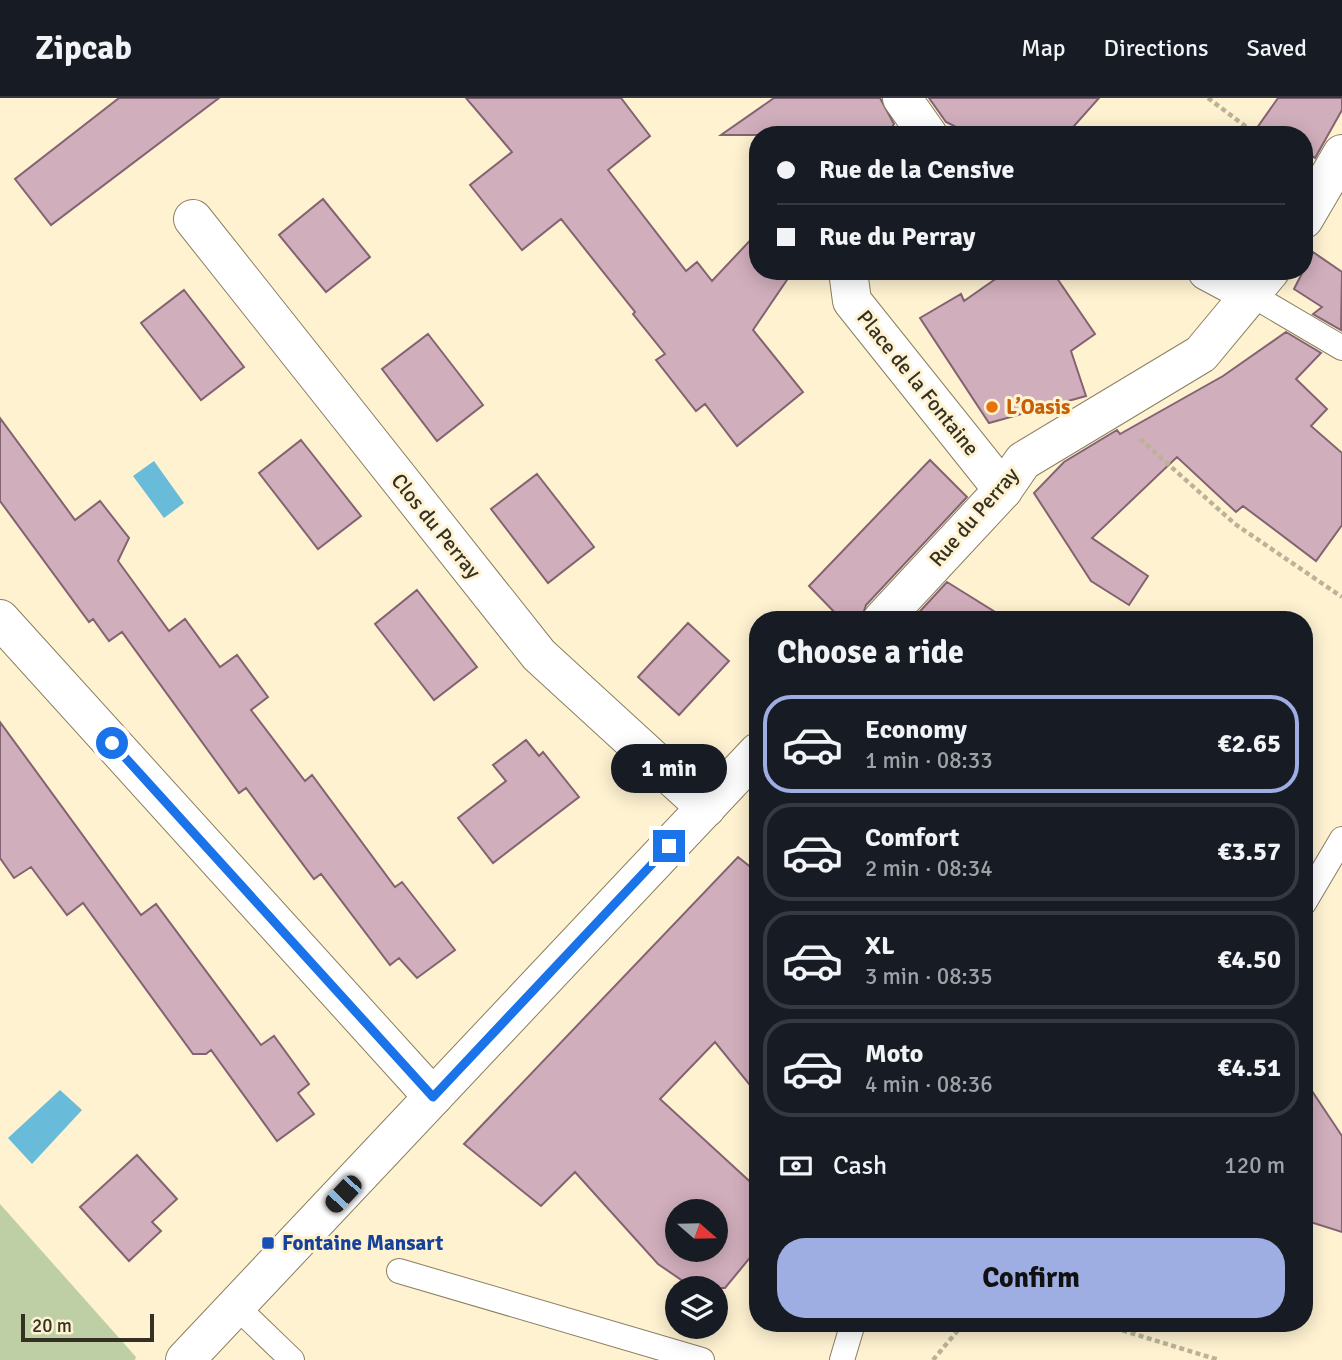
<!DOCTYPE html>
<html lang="en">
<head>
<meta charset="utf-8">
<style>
  body { margin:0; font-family:Signika,sans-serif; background:#20242c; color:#f1f3f6; height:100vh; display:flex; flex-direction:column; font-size:26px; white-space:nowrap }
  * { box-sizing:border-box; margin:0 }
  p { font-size:23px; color:#9ea1a6 }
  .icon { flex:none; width:38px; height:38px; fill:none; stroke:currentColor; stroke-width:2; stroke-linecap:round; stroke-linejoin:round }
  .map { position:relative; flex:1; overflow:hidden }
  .drawer { position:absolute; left:749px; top:513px; width:564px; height:721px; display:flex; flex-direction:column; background:#171b24; border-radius:28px; box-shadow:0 4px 18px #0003 }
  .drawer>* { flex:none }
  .guide { position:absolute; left:749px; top:28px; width:564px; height:154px; border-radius:28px; box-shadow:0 4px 18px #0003; display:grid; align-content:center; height:154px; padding:0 28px; background:#171b24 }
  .needle { width:46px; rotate:110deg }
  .controls { position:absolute; left:665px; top:1101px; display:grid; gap:14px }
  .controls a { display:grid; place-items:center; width:63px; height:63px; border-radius:50%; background:#171b24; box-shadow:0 4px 18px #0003; font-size:35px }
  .scale { position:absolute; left:21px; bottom:18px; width:133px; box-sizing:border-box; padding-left:7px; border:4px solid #353024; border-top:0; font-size:19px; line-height:24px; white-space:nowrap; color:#353024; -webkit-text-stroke:5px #fef2d1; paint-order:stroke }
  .end { position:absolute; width:32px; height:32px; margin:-16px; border:9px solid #1a73e8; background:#fff; box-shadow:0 0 0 4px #fff }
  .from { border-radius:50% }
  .bubble { position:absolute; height:49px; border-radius:24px; background:#171b24; box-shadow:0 4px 18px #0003; font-size:23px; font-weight:800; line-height:49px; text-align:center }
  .car { position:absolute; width:21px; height:42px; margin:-21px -10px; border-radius:9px; box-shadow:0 0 5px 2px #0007; background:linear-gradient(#222 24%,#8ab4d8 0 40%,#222 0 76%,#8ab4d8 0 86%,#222 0) }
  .guide b { display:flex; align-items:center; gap:24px; height:66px; font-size:26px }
  .guide b+b { border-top:2px solid #363941 }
  .guide i { width:18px; height:18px; background:#f1f3f6 }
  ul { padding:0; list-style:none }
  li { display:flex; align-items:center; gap:21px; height:98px; margin:0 14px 10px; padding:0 14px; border:4px solid #363941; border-radius:28px }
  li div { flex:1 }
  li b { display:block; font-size:26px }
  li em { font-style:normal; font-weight:800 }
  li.selected { border-color:#9eade2 }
  li>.icon { width:63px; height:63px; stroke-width:1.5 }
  h2 { padding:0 28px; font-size:32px; line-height:84px }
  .pay { display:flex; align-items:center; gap:18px; height:77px; padding:0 28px; font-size:26px }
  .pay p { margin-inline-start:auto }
  .action { display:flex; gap:14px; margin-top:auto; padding:14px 28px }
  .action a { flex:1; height:80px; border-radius:28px; background:#9eade2; color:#111; font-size:28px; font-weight:800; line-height:80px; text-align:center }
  header { display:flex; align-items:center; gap:42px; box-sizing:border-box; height:98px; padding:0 35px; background:#171b24; border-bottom:2px solid #363941 }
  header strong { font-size:33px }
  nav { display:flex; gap:38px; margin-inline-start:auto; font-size:24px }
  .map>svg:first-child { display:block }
</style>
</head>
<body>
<header>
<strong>Zipcab</strong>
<nav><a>Map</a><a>Directions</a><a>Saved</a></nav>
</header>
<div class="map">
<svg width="1342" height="1262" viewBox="0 0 1342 1262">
  <rect width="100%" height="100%" fill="#fef2d1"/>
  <path fill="#becfa5" d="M0 1106 136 1259 135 1262H0Z"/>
  <path fill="#68bbd9" d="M154 363 184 405 164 420 133 378Z
    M60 992 82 1012 32 1066 8 1040Z"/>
  <path fill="#d1aebc" stroke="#836371" stroke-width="2" fill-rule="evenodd" d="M119 0H219L51 127 15 81Z
    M466 0H621L650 38 608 72 686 173 697 164 712 183 758 134V173H793L753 232 803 294 737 348 705 306 696 313 656 262 665 256 633 216 635 214 561 121 522 152 470 87 512 54Z
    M774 0H880L894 26 887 37H721Z
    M929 0H1099L1066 37H972L946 24Z
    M1278 0H1342V12L1315 60 1304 52V37H1252Z
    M323 101 370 159 326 194 279 137Z
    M1313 154 1342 174 1341 232 1313 216 1322 209 1294 191Z
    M1007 173H1052L1095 236 1071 253 1086 298 989 325 920 220 961 196 964 203Z
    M184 192 244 269 201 302 141 225Z
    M1286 234 1321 255 1296 281 1327 311 1311 328 1342 355V427L1316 463 1243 408 1236 414 1177 359 1092 440 1148 478 1129 507 1091 483 1034 395 1064 364 1117 332 1120 336 1223 278Z
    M428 236 483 307 437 343 382 271Z
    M0 320 75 422 100 403 129 440 118 463 169 533 185 521 220 569 237 557 268 599 251 612 305 683 312 677 395 789 402 784 455 852 417 880 399 860 390 867 321 776 314 781 246 690 239 695 122 534 109 543 93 521 89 524 0 403Z
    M301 342 361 418 318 451 259 375Z
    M930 362 967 399 866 507 861 522H842L809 488Z
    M537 376 594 449 548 485 491 411Z
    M947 484 1008 522H912Z
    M417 492 477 569 434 602 375 526Z
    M688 525 729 563 679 617 638 579Z
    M0 624 141 817 156 806 261 947 274 938 309 986 298 995 314 1016 277 1043 211 952 206 956H193L83 805 67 817 31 769 14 780 0 760Z
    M526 642 539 658 543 654 579 699 493 765 458 720 506 683 493 667Z
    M738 759 758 775V997L715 944 660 1001 758 1091V1150L725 1190H693L658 1166 575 1074 541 1108 464 1046ZM677 1113H716V1152H677Z
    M1304 981 1342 1038V1134L1304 1122Z
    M137 1057 177 1101 152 1124 161 1133 129 1163 80 1109Z"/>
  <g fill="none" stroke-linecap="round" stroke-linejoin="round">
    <defs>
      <path id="service" d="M1252 197 1342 250
        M1304 805 1342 741
        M399 1173 702 1262
        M237 1209 292 1262
        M842 1262 853 1225"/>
      <path id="minor" d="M902 0 928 37
        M193 121 539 557 706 710
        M848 173 852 203 1003 392
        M1207 173 1252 197
        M0 521 433 999"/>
      <path id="tertiary" d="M1304 121 1342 56
        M882 522 1003 392 1023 363 1201 256 1270 173
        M185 1262 758 654"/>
    </defs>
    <use href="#service" stroke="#8a7f61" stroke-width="26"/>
    <use href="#minor" stroke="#8a7f61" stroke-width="40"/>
    <use href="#tertiary" stroke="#8a7f61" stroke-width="40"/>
    <path stroke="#bcb298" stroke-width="4.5" stroke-dasharray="5 3.5" stroke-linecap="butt" d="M1208 0 1257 37
      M1140 341 1235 426 1342 499
      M1098 1225 1219 1262
      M933 1262 964 1225"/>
    <use href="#service" stroke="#fff" stroke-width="24"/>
    <use href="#minor" stroke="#fff" stroke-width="38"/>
    <use href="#tertiary" stroke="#fff" stroke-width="38"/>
  </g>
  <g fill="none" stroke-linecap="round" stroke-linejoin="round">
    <path stroke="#1a73e8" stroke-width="9" d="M112 645 433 999 669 748"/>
  </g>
  <circle fill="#e8710a" stroke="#fef2d1" stroke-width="2.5" cx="992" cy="309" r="7"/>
  <rect fill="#1a4fb4" stroke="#fef2d1" stroke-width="2.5" x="261" y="1138" width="14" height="14" rx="3.5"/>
  <g text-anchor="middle" stroke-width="6" stroke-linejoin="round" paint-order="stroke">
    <g font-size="21" fill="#353024" stroke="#fef2d1">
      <text transform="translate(918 285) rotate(51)" y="7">Place de la Fontaine</text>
      <text transform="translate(974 419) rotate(-49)" y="7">Rue du Perray</text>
      <text transform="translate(436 428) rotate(51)" y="7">Clos du Perray</text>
    </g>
    <g font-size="21" font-weight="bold" fill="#c56008" stroke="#fef2d1" text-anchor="start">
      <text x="1006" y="316">L’Oasis</text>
    </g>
    <g font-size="21" font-weight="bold" fill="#164399" stroke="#fef2d1" text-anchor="start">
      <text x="282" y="1152">Fontaine Mansart</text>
    </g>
  </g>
</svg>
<div class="controls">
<a><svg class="needle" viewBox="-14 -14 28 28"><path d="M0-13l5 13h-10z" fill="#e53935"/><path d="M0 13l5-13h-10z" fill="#9ea1a6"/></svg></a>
<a><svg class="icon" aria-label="layers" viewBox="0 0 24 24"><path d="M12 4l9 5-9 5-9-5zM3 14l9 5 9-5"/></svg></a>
</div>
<div class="scale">20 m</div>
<i class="end from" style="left:112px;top:645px"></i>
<i class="end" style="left:669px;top:748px"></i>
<div class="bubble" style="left:611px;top:646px;width:116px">1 min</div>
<i class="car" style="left:343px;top:1096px;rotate:223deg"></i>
<div class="guide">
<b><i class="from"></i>Rue de la Censive</b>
<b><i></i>Rue du Perray</b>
</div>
<section class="drawer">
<h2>Choose a ride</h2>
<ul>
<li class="selected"><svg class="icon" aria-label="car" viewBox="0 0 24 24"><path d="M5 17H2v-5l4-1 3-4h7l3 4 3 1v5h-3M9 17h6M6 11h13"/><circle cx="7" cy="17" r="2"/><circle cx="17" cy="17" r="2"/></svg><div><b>Economy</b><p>1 min · 08:33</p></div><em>€2.65</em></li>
<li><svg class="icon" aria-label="car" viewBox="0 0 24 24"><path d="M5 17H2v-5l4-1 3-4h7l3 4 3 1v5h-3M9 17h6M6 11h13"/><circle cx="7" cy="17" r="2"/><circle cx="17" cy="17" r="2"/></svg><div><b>Comfort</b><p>2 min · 08:34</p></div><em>€3.57</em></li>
<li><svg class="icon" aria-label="car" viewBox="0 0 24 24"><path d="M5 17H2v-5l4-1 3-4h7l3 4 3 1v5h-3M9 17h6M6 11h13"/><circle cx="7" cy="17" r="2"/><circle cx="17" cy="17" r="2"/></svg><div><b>XL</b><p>3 min · 08:35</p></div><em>€4.50</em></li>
<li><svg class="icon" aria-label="car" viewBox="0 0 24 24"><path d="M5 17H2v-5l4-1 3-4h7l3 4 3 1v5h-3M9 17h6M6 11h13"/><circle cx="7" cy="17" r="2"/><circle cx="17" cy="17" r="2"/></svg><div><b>Moto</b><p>4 min · 08:36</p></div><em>€4.51</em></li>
</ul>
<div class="pay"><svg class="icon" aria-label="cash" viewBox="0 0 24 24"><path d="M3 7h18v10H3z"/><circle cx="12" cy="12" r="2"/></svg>Cash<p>120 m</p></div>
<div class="action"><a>Confirm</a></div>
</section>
</div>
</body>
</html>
